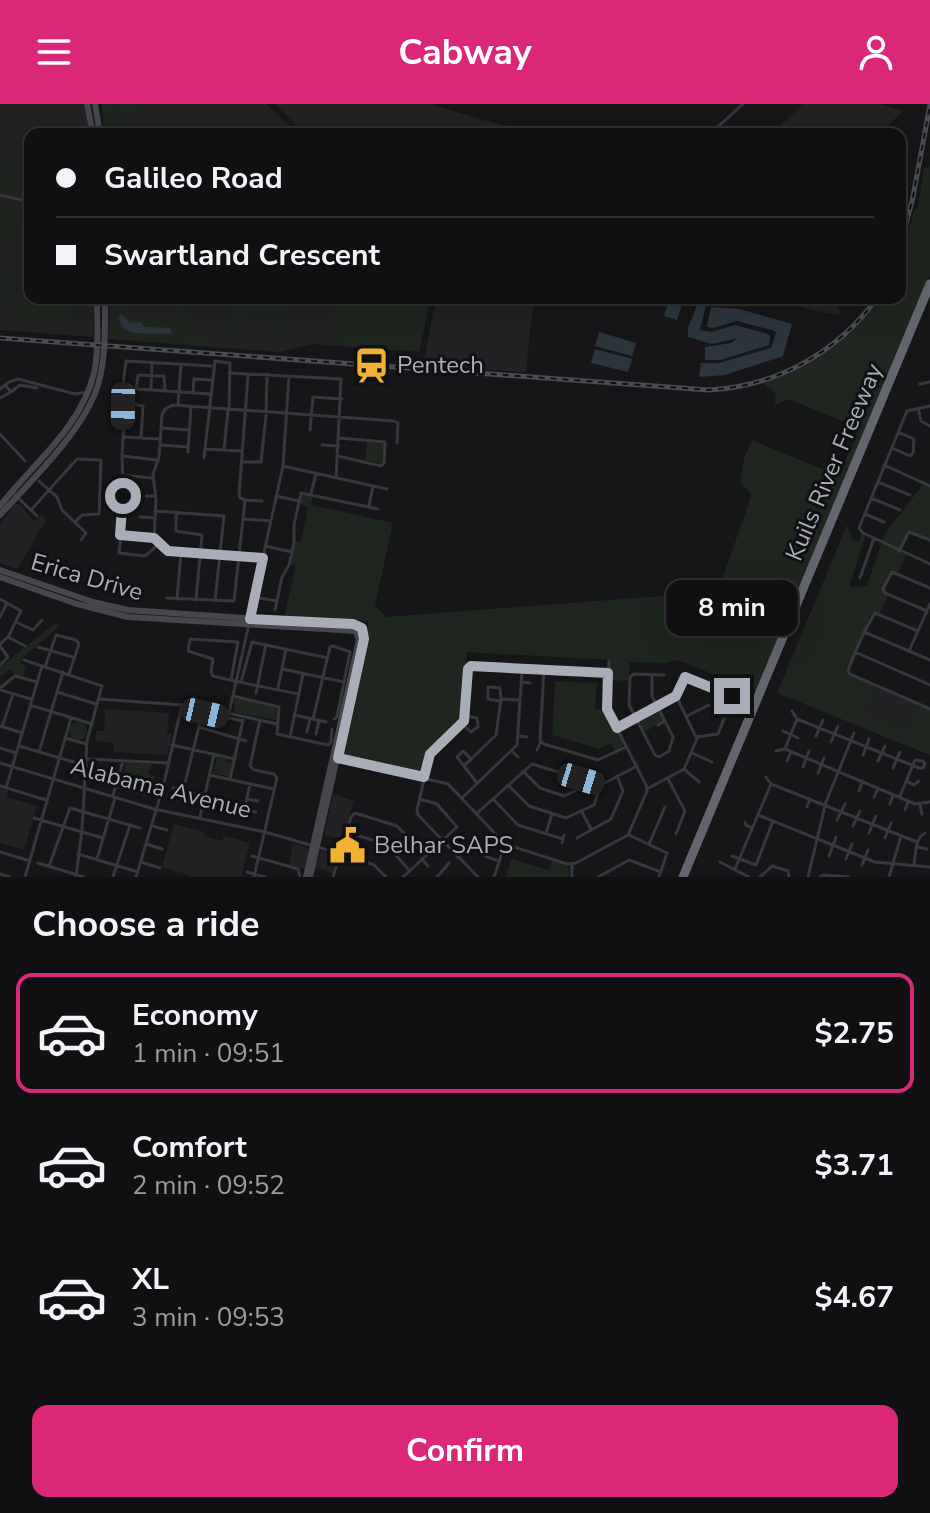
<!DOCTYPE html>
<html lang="en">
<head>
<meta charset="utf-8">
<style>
  body { margin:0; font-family:"Nunito Sans",sans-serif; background:#19191b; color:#f1f3f6; height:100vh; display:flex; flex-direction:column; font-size:30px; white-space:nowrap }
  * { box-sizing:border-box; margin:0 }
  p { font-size:26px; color:#9c9d9f }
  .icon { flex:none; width:44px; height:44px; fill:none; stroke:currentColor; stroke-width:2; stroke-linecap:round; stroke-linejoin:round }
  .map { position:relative; height:773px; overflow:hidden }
  .panel { display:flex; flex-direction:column; background:#101012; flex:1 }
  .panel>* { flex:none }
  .guide { position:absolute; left:24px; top:24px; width:882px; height:176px; border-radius:16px; box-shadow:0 8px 32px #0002,0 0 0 2px #303032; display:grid; align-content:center; height:176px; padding:0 32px; background:#101012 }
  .end { position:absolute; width:36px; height:36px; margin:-18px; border:10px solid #a8adb8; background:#111; box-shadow:0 0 0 4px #111 }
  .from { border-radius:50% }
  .bubble { position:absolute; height:56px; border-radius:16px; background:#101012; box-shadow:0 8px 32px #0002,0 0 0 2px #303032; font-size:26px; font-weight:700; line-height:56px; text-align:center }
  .car { position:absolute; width:24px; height:48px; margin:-24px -12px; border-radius:10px; box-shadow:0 0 6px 2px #0007; background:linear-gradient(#222 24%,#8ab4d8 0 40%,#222 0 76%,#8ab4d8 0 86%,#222 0) }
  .guide b { display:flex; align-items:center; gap:28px; height:76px; font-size:30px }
  .guide b+b { border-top:2px solid #303032 }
  .guide i { width:20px; height:20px; background:#f1f3f6 }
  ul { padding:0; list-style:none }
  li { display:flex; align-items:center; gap:24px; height:120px; margin:0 16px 12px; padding:0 16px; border:4px solid transparent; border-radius:16px }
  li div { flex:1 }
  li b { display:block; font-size:30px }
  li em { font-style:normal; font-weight:700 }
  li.active { border-color:#db2777 }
  li>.icon { width:72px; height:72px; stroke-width:1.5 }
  h2 { padding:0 32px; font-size:36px; line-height:96px }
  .cta { display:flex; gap:16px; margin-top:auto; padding:16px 32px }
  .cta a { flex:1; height:92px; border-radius:16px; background:#db2777; color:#fff; font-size:32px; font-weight:700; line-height:92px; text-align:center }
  header { display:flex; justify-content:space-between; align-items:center; height:104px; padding:0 32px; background:#db2777; color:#fff; font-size:36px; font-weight:700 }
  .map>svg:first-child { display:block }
</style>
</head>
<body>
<header><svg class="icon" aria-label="menu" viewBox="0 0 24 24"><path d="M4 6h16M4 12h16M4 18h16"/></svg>Cabway<svg class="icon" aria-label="person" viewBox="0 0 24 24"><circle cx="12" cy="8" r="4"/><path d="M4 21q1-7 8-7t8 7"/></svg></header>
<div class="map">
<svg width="930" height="773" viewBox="0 0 930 773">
  <rect width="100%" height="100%" fill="#161618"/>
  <path fill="#222225" d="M0 0H84L90 30H30V194H94L93 233 0 226Z
    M102 0H266L299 30H104Z
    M275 0H429L534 30H313L297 22Z
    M803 0H879L903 7 879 30H772Z
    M109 194H431L419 248 313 240 279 248 108 235Z
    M436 194H538L532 209 526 268 423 262Z
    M767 194H836L840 211 824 209Z
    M15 400H20L34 417 41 411 46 416 17 465 0 459V420Z
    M874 583 913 599 914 604 906 623 902 625 863 607Z
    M105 605 169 609 167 629 172 630 167 651 114 648V639L95 637 96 627H104Z
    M0 685 8 686 7 693 37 702 24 746 0 739Z
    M333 690 354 697 342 736 324 731Z
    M174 720 205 728 204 732 222 737 224 732 250 739 241 773H190V771L162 763Z
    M293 739 309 745 304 765 289 761Z
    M321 747 337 752 333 769 315 763Z"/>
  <path fill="#1e261f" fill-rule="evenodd" d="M102 0H112V30H104Z
    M116 0H142V1L137 2V6H140L136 15 127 11 126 19 114 17 113 4Z
    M236 10 255 30H231L230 15Z
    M7 48 30 53 21 91 0 86Z
    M930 61V172L757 587 677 556 666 559 630 558 628 577 610 576V556L467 548 463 616 429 649 422 670 359 657 343 651 369 517 284 514 296 461 290 460 295 437 301 438 308 403 299 400 301 391 313 392 311 401 393 419 375 501 386 513 715 488 719 484 750 396 751 390 740 378 744 354 752 336 839 372 859 324 789 295 775 301 776 290 762 278C811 262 848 235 878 194H900V152L914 107 918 102 924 64H929ZM703 503 713 504 711 511 720 519V525L712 528 701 521 698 513Z
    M0 102 20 107 13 140 0 137Z
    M0 153C18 163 9 193 0 208Z
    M25 168 30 169V194H46L41 216 15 211Z
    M47 194H75L68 223 42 217Z
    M110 194H125V199L129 200 131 210 170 214 172 197H181V210L189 211 188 215 191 216V226L208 227 209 215 204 214V212L214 213 212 235 209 239 218 240V243L109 234Z
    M218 194H292L289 195 290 210 219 206Z
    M332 194H430L418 247 329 239Z
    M218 208 222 210 221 216H218L217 234H230V230L223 229 224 221H231L229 212 250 214 251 219 234 218 233 235 248 237 247 240 235 241 228 237H216Z
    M256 214 277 217 274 225 282 226 281 234H273L272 237 285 239 287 222 284 220V215L289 214 287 241 258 243V240L266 241 269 238 271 221 254 219Z
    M367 338 384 340 382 360 365 356Z
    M924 379 930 383V435L910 427 900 444H896L882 436 884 431Z
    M847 421 852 435 859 437 862 429 866 430 849 483 867 482 882 438 906 451 898 470 892 468 883 484 888 491 880 510 873 509 870 512 847 567 930 606V651L777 589ZM874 583 913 599 914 603 906 623 902 625 864 607Z
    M54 520 61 521 22 554 21 560 26 562 23 573 14 571 10 565 0 573V563Z
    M555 577 597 579 595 605 606 606 623 639 622 643 615 647 611 639 599 645 552 631Z
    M237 594 276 603V616L234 608V596Z
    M656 605 664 617 644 628 639 613Z
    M69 627a9 9 0 1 1 18 0a9 9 0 1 1-18 0Z
    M217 653 227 655V659L232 657 229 673 212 669 217 666 214 665Z
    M127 659 152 660 148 670 155 672 148 693 117 684Z
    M511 755 549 766 552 757 568 762 570 773H506Z"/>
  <path fill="#2c353c" d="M670 194H684L677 216 664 212Z
    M698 199 706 201 700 226 711 228 735 221 768 230 770 232 769 241 720 256H705V243L731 239 738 234 712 240 688 233V224Z
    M711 203 739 205 792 220 783 252 725 271 699 273 701 259H719L771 244 776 229 775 227 737 217 713 224 707 223Z
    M122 210 130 219 140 218 145 223 170 224 172 230 134 229 122 223 118 212Z
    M599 228 636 239 632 252 595 242Z
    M595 245 632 255 628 268 591 259Z
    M711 503V512L722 523 715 528 701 521 697 513 700 504Z"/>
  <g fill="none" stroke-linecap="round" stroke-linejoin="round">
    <path stroke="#37383d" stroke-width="3" d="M710 30 743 0
      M0 91 30 98
      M229 269 341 275 336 374
      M920 280 930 278
      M5 281 11 288 20 281 37 284
      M123 284 210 290
      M0 285 9 278 18 275 75 290 86 288
      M136 285 138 271 164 272 165 287
      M151 286 152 258
      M193 289 194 275 212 276
      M0 294 11 288
      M125 299 122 289 126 257 211 262
      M178 301 181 261
      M930 302 907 307 859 424 863 429 930 460
      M918 304 921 317 930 322
      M161 324 189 326
      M310 326 313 293 342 295
      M0 330 25 357
      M124 333 160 335
      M141 334 143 302 125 299 122 352 124 405 119 449 145 452 159 440
      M160 341 188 343
      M322 341 339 342
      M892 344 910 352 913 349 914 335 898 328
      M205 345 241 347
      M224 346 228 306
      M188 348 191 302
      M122 352 157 356
      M338 352 381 362 384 359 385 338 339 334
      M204 354 215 257 230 259 229 305
      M242 358H261L266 311 267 270
      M884 361 930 382
      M283 362 387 385
      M122 371 152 374
      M39 377 57 393 62 406 86 429 81 436
      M878 378 910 391
      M11 387 37 412
      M311 390 316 370
      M123 392H155
      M276 392 299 397
      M871 394 900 406
      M245 396 240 394 239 391 248 272
      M245 396 262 397
      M369 402 373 382
      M31 406 77 355 101 356 99 410 82 411 75 418
      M155 407 224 412 215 497
      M176 408V427L202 431 196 496
      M865 410 884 418
      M140 413 155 414
      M244 415 271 417
      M120 431 153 434
      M265 442 292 448
      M899 447 909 428 930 436
      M263 454 168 447 154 434 156 396 153 370 159 353 162 311 165 305 173 301 394 317 398 319 397 339
      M860 474 874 434
      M254 493 277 497
      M167 494 234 497 245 396
      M0 495 21 507 8 533 0 540
      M177 495 181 448
      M275 506 282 473 289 461 294 439V421L301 389 378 405
      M927 507 885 489 883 485 892 468 930 484
      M250 512 283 362 289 272
      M0 513 7 499
      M16 518 33 526 42 516
      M864 528 875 509 918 527
      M8 533 25 542
      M0 542 8 553 0 561
      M38 543 73 553
      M909 547 930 500
      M855 548 930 581
      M24 556 102 582 87 637 82 726 76 773
      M930 556 864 528 848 566 850 570 930 605
      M45 563 56 531 76 536 79 540 69 570
      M520 564 544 566
      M282 565 344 578
      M608 569 544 566 540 636 544 640 598 656 626 643
      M652 571V592L673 633 669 647 659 653 655 651 629 601 630 573 634 570 664 571
      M231 576 238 538 190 535 188 547 213 555 211 568 213 572C241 579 270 584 298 590
      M241 578 252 538 328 554
      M521 578 530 579
      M0 584 15 572 37 578
      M278 584 286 545
      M0 586 31 595
      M57 588 96 600
      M256 589 266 540
      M233 592 279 603 277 630 328 641 331 638 332 625
      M676 592 686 573 733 592 718 630 697 633
      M99 595 182 601 187 600 277 620
      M499 597 488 595V583L500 584 501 595
      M30 601 92 620
      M792 607 797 615 919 664H923L925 660
      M229 609 249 520
      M294 611 326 618
      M687 612 709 601
      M313 615 330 543 333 542 350 548 337 613 334 615
      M462 620 471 628 478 623 477 614 466 612
      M658 621 665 617
      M0 622 22 629
      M2 623 13 590
      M199 623 246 637
      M617 624 676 592
      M783 627 798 634
      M307 628 310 615
      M316 630 319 617
      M518 632 527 633
      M816 632 823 616
      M290 633 303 570
      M65 634 86 640
      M831 638 838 622
      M172 641 235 655
      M19 642 101 666
      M0 644 16 649
      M785 645 797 615
      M537 646 541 637
      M512 647 518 653
      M776 647 785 645 915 700 930 698
      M39 648 63 568
      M692 649 712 658
      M863 651 869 635
      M336 654 448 680 505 740 567 760 576 759 628 731 647 687 646 681 607 605 609 557
      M470 654 463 647 457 653 477 679
      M86 655 168 659
      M787 657 791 648
      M878 657 885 642
      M0 659 154 705 265 728 345 751 374 761 386 773
      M464 662 496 631 501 595 519 596
      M803 663 809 647
      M893 664 900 648
      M684 665 699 678
      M523 667 540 684 564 692 577 686 581 675
      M818 669 824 654
      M209 671 274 685
      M766 673 771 680 917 738
      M230 675 243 616
      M668 675 685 707 676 730
      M906 677 914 681 919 677
      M508 681 529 702 566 714 594 701 600 682
      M0 682 46 696
      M6 684 42 562
      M173 684 245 702
      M647 685 684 665 697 635 676 592
      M183 687 202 610 205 609 243 617
      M859 687 862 679
      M113 691 123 657
      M900 692 915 656 923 657 925 660
      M463 693 517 641 522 567 520 564 473 562 469 564 465 615 430 650 417 706 418 711 478 773
      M874 693 878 685
      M247 695 258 697
      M493 695 518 721 563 735
      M890 700 893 691
      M920 701 922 710
      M807 703 810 695
      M244 706 256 708
      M905 706 908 698
      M582 708 591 725
      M476 710 532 660 601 681 637 662
      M758 711 875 758 930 763
      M243 712 250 680
      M200 713 214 650
      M34 714 103 734
      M837 716 845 700
      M745 718 746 721 752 724
      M152 722 167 726
      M853 722 860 707
      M346 728 379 738
      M546 729 552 710
      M869 729 876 712
      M629 731 667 749 659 773
      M577 734 611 715 623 687 617 672
      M885 734 891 719
      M562 739 564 731
      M146 740 162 745
      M649 740 665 703
      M918 743 927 745
      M392 747 410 767
      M0 748 30 757
      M78 750 138 768
      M252 752 298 765 300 773
      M732 752 756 761 773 717
      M829 752 836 733
      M457 753 472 740 487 753 499 757
      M97 755 115 694
      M422 755 428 762
      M846 755 852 740
      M141 758 160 764
      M720 758 749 773
      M38 759 84 773
      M914 760C916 749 915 734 925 729
      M862 761 868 746
      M49 762 70 704 140 724
      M735 765 771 680
      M247 768 265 773
      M0 770 10 773
      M25 773 71 614
      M113 773 130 721
      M136 773 163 683 182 601
      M254 773 277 674 274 670 254 666 250 662 260 616
      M333 773 351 713 355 709 397 722 426 752
      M403 773 457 723 437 700 420 695
      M437 773 449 759
      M494 773 505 740
      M572 773V761
      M598 773 629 756 661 768
      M760 773 772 762 788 767 789 773
      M808 773 826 698 854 629
      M820 773 823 771 848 773
      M889 773 901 732"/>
    <path stroke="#45474d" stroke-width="6" d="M87 0 93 30
      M95 0 100 30
      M0 402C32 361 82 322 94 269 99 245 97 219 97 194
      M0 411C31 377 85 325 98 281 106 254 105 223 105 194
      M0 466 93 498 128 506 360 522 364 527V535L310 773
      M0 473 77 500 128 513 356 527 359 536 306 773"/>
    <path stroke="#63666e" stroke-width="9" d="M683 773 930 180"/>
    <defs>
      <path id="rail" d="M900 140 912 98 930 1
        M0 234 709 286C777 282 837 249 877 194"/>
    </defs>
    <use href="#rail" stroke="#4a4c52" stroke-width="5"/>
    <use href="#rail" stroke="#111113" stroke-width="2" stroke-dasharray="6" stroke-linecap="butt"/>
  </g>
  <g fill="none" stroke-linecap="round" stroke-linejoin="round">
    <path stroke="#a8adb8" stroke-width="10" d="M123 392 120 431 154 434 168 447 263 454 250 515 353 520 362 524 364 535 338 654 424 673 430 650 464 617 468 565 471 562 608 569 607 605 617 624 676 592 685 573 732 592"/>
  </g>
  <defs>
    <symbol id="station-bare" viewBox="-9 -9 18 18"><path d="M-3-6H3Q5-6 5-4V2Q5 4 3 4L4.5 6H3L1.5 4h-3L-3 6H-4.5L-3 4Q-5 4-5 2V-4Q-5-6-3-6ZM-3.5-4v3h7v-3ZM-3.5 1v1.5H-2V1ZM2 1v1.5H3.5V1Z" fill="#f2b134" stroke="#111113" stroke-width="2.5" paint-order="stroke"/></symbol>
    <symbol id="civic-bare" viewBox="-9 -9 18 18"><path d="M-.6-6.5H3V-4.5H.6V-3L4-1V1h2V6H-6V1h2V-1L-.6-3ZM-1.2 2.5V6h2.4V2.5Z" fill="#f2b134" stroke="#111113" stroke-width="2.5" paint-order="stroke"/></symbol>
  </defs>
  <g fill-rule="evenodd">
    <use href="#station-bare" x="346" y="236" width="51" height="51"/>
    <use href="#civic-bare" x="322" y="716" width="51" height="51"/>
  </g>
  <g text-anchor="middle" stroke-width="6" stroke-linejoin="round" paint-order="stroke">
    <g font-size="24" fill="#a8adb8" stroke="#111113" text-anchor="start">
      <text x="397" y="269">Pentech</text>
      <text x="374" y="749">Belhar SAPS</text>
    </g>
    <g font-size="24" fill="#a8adb8" stroke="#111113">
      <text transform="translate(834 358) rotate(-67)" y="8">Kuils River Freeway</text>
      <text transform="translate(87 473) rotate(16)" y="8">Erica Drive</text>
      <text transform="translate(161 684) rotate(14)" y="8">Alabama Avenue</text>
    </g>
  </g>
</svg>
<i class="end from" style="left:123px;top:392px"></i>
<i class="end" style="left:732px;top:592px"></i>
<div class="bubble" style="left:666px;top:476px;width:132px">8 min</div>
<i class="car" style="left:123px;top:302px;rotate:181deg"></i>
<i class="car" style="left:205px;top:609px;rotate:103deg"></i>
<i class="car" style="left:581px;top:675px;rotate:107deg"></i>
<div class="guide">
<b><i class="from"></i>Galileo Road</b>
<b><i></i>Swartland Crescent</b>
</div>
</div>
<section class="panel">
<h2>Choose a ride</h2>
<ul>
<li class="active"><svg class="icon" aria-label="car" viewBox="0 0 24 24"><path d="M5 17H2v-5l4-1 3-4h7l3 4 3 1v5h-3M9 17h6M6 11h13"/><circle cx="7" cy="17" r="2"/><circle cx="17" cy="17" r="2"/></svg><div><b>Economy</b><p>1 min · 09:51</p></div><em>$2.75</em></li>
<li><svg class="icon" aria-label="car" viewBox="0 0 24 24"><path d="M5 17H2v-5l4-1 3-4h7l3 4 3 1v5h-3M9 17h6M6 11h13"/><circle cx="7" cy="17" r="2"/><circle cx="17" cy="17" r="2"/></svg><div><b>Comfort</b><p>2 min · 09:52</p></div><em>$3.71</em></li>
<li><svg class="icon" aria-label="car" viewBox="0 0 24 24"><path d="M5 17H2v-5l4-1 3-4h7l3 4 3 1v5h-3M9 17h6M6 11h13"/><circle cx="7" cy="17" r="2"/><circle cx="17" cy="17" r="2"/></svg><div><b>XL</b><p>3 min · 09:53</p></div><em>$4.67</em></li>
</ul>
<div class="cta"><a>Confirm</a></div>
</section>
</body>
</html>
